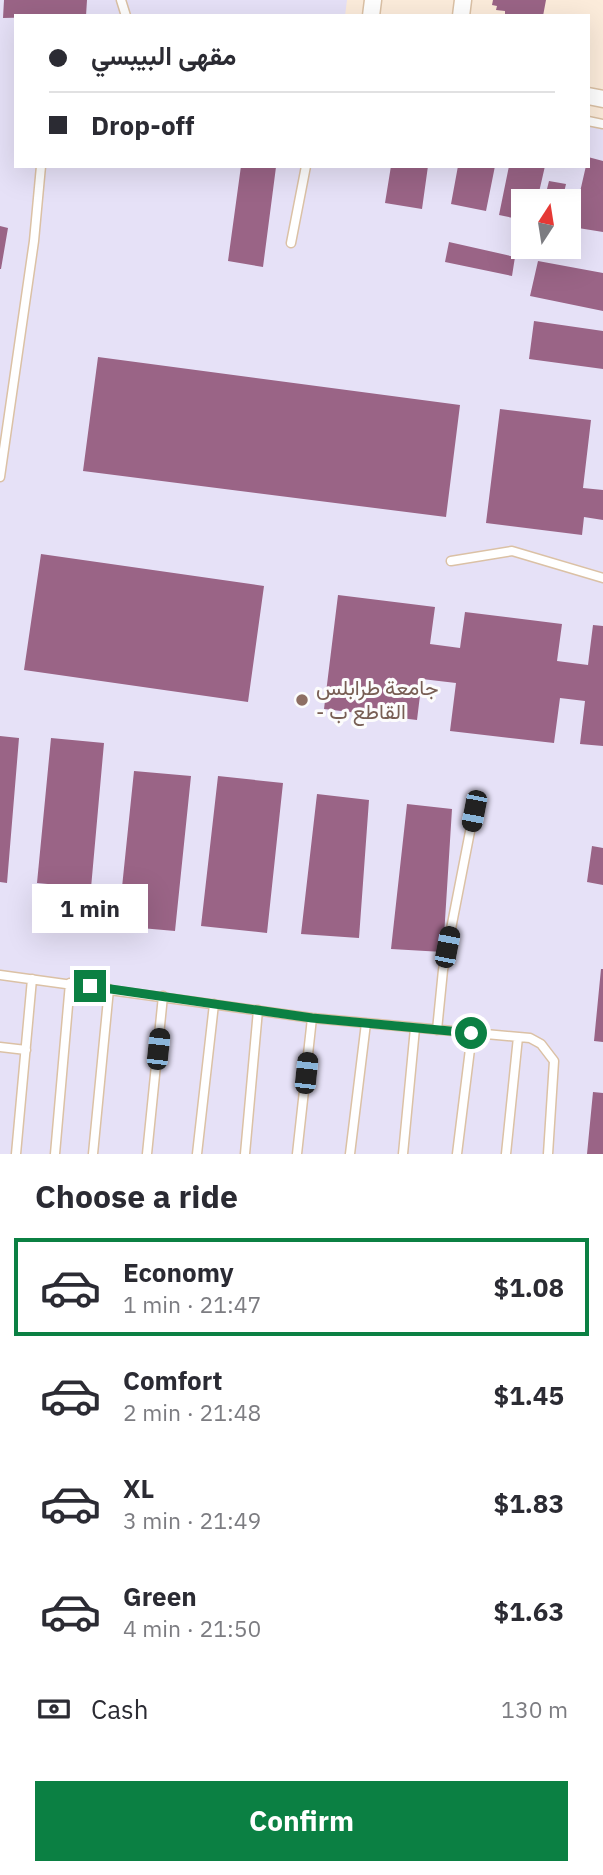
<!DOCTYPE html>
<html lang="en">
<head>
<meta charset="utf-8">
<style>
  body { margin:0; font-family:"IBM Plex Sans",Vazirmatn,sans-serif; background:#f2f2f3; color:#2b2b33; height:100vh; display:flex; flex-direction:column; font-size:26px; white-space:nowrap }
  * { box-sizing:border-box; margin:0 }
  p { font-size:23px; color:#7c7c81 }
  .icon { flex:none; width:38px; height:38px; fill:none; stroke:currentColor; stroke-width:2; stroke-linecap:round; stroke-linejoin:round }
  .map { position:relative; height:1154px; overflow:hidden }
  .panel { display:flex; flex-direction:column; background:#fff; flex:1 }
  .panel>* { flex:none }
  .top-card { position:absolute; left:14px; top:14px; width:576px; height:154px; border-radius:0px; box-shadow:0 7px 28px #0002; display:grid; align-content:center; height:154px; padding:0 35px; background:#fff }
  .needle { width:46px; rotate:12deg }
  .controls { position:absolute; left:511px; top:189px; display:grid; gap:14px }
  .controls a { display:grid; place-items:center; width:70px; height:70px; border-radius:0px; background:#fff; box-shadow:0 7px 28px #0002; font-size:35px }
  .end { position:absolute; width:32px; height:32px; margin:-16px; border:9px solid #0b8043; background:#fff; box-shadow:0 0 0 4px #fff }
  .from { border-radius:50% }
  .bubble { position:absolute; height:49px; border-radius:0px; background:#fff; box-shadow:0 7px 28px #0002; font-size:23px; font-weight:800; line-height:49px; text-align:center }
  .car { position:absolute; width:21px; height:42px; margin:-21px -10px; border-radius:9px; box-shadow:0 0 5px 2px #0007; background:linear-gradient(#222 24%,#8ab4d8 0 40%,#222 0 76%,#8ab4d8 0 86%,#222 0) }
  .top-card b { display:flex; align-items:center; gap:24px; height:66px; font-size:26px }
  .top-card b+b { border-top:2px solid #e1e1e2 }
  .top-card i { width:18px; height:18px; background:#2b2b33 }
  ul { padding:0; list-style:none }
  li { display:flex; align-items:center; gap:21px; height:98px; margin:0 14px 10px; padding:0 21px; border:4px solid transparent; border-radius:0px }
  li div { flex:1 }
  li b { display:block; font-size:26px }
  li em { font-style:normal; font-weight:800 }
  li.active { border-color:#0b8043 }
  li>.icon { width:63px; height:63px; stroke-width:1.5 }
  h2 { padding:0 35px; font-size:32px; line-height:84px }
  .pay { display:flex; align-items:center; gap:18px; height:77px; padding:0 35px; font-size:26px }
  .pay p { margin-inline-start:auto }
  .cta { display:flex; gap:14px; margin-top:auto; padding:14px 35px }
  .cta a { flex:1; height:80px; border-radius:0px; background:#0b8043; color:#fff; font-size:28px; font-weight:800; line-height:80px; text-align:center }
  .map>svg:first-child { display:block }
</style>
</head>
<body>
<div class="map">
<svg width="603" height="1154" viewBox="0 0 603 1154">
  <rect width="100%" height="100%" fill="#fcecdb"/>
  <path fill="#e6e1f7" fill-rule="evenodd" d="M0 0H347L345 16H16V166H588V121L603 124V1154H0ZM523 201H569V247H523Z"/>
  <path fill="#9a6486" d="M4 0H87L86 16 3 18Z
    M493 0H546L543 16H505V11L496 10 497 6 492 5Z
    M588 157 603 161V232L572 227Z
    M241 166 276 167 263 267 228 261Z
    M391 166H428L422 209 385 203Z
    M458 166H495L486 211 451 204Z
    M509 166H545L537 201H523V220L499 215Z
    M549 181 566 184 562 201H544Z
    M0 226 8 228 1 269H0Z
    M449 242 515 257 512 276 445 262Z
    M538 261 603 273V311L530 296Z
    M534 321 603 331V369L529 359Z
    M98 357 460 405 446 517 83 471Z
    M500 409 591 420 583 488 603 490V520L584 517 582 535 486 523Z
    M41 554 264 586 248 702 24 670Z
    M338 595 435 607 430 644 460 648 465 612 562 624 557 661 588 665 593 625 603 626V746L580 744 585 701 560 698 554 743 450 731 456 683 422 679 417 720 324 709Z
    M0 736 19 738 7 883 0 882Z
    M51 738 104 743 91 888 37 883Z
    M134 771 191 776 175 931 118 926Z
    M218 776 283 783 267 933 201 926Z
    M317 794 369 800 359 938 301 934Z
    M407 804 452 809 443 952 391 949Z
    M592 846 603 848V885L587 882Z
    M601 969H603V1042L594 1041Z
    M593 1092 603 1093V1154H587Z"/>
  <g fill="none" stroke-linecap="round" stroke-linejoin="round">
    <defs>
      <path id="service" d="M121 0 126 16
        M588 121 603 124
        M291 243 306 166
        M0 477 34 241 41 166
        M451 561 512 551 603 578
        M0 975 312 1018 530 1038 541 1044 554 1061 548 1154
        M437 1030 443 970 474 811
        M0 1047 26 1050
        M16 1154 32 979
        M55 1154 70 983
        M93 1154 109 989
        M147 1154 163 996
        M197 1154 214 1004
        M245 1154 258 1010
        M297 1154 312 1018
        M350 1154 366 1023
        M403 1154 415 1028
        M457 1154 472 1033
        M506 1154 518 1037"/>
      <path id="minor" d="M371 16 373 0
        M461 16 463 0
        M588 96 603 99"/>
    </defs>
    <use href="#service" stroke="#dbc1a5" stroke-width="11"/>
    <use href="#minor" stroke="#dbc1a5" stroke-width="19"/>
    <use href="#service" stroke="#fff" stroke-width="8"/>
    <use href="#minor" stroke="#fff" stroke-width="16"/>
  </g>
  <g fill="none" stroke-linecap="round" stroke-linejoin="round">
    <path stroke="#0b8043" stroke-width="9" d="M90 986 312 1018 471 1033"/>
  </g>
  <circle fill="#8d6e63" stroke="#fcfcfc" stroke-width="2.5" cx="302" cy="700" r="7"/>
  <g text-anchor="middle" stroke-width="6" stroke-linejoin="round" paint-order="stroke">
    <g font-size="21" fill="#785e54" stroke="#fcfcfc" text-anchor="start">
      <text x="316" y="695">جامعة طرابلس<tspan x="316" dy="24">- القاطع ب</tspan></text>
    </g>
  </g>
</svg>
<div class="controls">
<a><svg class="needle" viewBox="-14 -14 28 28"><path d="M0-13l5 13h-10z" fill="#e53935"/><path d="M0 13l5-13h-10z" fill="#7c7c81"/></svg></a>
</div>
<i class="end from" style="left:471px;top:1033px"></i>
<i class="end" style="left:90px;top:986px"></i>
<div class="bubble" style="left:32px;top:884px;width:116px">1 min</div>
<i class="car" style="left:474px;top:811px;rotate:191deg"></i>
<i class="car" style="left:447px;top:947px;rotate:11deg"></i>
<i class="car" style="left:158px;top:1049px;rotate:6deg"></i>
<i class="car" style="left:306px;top:1073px;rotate:6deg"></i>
<div class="top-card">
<b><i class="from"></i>مقهى البيبسي</b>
<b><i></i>Drop-off</b>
</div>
</div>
<section class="panel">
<h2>Choose a ride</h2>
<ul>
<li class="active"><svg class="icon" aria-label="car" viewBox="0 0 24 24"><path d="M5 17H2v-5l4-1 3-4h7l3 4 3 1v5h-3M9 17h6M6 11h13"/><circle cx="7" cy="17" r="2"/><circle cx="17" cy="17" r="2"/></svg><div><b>Economy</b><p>1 min · 21:47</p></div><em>$1.08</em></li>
<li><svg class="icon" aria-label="car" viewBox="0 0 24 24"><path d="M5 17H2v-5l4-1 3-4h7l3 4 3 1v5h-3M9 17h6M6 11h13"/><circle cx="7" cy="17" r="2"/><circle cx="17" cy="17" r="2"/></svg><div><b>Comfort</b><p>2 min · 21:48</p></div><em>$1.45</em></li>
<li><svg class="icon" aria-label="car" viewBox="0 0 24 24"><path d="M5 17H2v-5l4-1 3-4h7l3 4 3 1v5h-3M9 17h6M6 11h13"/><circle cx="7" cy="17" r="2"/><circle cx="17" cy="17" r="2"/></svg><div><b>XL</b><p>3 min · 21:49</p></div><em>$1.83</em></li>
<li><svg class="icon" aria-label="car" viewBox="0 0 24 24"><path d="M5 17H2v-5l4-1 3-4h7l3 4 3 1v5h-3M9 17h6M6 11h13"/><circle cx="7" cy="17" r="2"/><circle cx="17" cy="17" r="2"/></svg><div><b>Green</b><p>4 min · 21:50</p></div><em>$1.63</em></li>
</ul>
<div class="pay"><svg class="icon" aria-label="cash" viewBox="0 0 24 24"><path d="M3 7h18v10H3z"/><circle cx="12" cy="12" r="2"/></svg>Cash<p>130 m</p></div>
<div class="cta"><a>Confirm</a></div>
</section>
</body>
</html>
